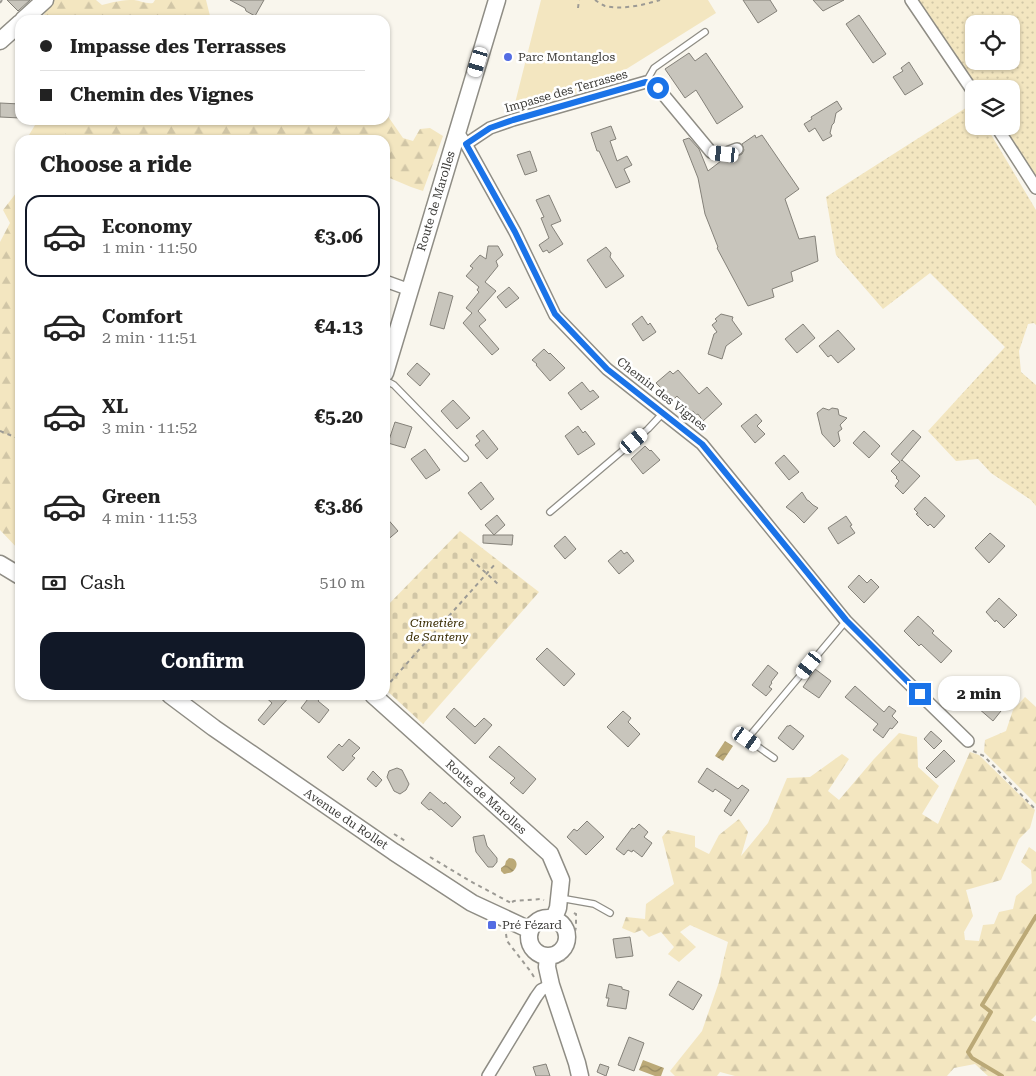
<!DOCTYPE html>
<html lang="en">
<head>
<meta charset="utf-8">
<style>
  body { margin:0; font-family:"Roboto Serif",serif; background:#f2f2f2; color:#222; height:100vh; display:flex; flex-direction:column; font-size:19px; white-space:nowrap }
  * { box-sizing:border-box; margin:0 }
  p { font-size:16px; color:#767676 }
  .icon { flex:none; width:28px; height:28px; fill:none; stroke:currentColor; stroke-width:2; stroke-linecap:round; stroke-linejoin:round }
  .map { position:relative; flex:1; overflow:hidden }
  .panel { position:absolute; left:15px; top:135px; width:375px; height:565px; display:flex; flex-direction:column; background:#fff; border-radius:15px; box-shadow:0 1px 4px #0004 }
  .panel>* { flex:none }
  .top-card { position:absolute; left:15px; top:15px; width:375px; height:110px; border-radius:15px; box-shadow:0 1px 4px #0004; display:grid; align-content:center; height:110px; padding:0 25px; background:#fff }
  .fabs { position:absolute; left:965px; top:15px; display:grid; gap:10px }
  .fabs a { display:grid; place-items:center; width:55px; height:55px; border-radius:10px; background:#fff; box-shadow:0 1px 4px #0004; font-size:25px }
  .end { position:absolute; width:22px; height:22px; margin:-11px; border:6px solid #1a73e8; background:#fff; box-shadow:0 0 0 2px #fff }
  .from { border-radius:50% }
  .bubble { position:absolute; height:35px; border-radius:15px; background:#fff; box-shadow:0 1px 4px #0004; font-size:16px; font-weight:700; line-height:35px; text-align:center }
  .car { position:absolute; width:15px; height:30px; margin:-15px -8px; border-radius:6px; box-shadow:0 0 4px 1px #0007; background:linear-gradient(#fff 24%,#345 0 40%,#fff 0 76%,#345 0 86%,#fff 0) }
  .top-card b { display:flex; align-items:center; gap:18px; height:48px; font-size:19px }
  .top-card b+b { border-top:1px solid #e0e0e0 }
  .top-card i { width:12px; height:12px; background:#222 }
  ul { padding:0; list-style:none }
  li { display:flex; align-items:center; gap:15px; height:82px; margin:0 10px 8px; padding:0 15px; border:2px solid transparent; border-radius:15px }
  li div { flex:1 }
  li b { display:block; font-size:19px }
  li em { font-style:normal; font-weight:700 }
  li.current { border-color:#111827 }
  li>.icon { width:45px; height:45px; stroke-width:1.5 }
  h2 { padding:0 25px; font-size:22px; line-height:60px }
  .pay { display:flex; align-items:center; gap:12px; height:55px; padding:0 25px; font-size:19px }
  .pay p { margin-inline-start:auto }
  .primary-button { display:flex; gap:10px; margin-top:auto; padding:10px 25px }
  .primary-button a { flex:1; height:58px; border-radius:15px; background:#111827; color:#fff; font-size:20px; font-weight:700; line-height:58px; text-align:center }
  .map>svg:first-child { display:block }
</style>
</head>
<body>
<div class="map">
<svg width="1036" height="1076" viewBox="0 0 1036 1076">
  <defs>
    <pattern id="grass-dots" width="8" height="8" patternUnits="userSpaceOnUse" patternTransform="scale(1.25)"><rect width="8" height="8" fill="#f3e6c0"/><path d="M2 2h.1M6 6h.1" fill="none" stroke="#d1c6a6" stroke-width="1.8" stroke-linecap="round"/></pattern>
    <pattern id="forest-firs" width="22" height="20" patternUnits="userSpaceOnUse" patternTransform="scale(1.25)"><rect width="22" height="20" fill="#f3e6c0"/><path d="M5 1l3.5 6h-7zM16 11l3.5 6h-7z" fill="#d1c6a6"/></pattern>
    <pattern id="cemetery-stones" width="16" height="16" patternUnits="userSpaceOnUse" patternTransform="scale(1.25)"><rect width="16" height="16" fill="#f3e6c0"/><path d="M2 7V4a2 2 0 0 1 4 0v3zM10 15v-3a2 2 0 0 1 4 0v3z" fill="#d1c6a6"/></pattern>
    <pattern id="water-waves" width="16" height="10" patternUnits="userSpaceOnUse" patternTransform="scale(1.25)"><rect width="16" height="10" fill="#bba977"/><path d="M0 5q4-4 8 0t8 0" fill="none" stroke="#998b63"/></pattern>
  </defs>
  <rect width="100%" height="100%" fill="#f9f6ed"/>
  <path fill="url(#grass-dots)" fill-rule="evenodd" d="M918 0H1036V182L1001 126H1011V89H976ZM974 24H1011V61H974Z
    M972 104 974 106V126H986L1036 210V325L1034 323 1028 324 1019 351 1021 372 1036 385V506L1031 500 991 473 978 459 956 461 928 431 1005 347 930 273 883 309 836 255 826 197Z"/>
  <path fill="url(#forest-firs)" d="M48 0H96L102 5C113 2 122 0 134 0 141 1 146 4 153 3L155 0H206L211 20H44L45 6Z
    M385 103 387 104V115L403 138 413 141 420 129 430 128 443 136 423 191 411 187 385 176V140L293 139 292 140H61L69 126V120H385Z
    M20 188V551L0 530V242L10 223 3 210Z
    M1025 697 1036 707V804L984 752 985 740 1006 731 1013 710Z
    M899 733 917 737 918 767 939 786 922 814 938 824 970 752 979 755 1035 810 1030 828 1019 839 1001 880 966 890 973 916 964 932 965 940 979 941 983 925 994 924 999 912 1013 909 1016 896 1032 883 1031 870 1021 862 1029 847 1036 852V1015L1031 1020 1036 1022V1076H988L975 1064 954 1068 947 1076H735L720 1072 717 1076H675L670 1071 702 1031 719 982 723 962 728 942 690 925 680 932 696 947 679 962 668 954 674 947 661 932 649 937 642 930 634 933 622 928 626 917 645 919 646 904 674 884 662 837 668 830 695 836V847L709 854 719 835 739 819 748 832 741 856 768 823 787 778 810 777 842 754 849 759 828 791 839 800 874 759Z"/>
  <path fill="url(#cemetery-stones)" d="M460 531 539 592 423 724 385 689V608Z"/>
  <path fill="#f3e6c0" d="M541 0H708L716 13 596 88 513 111Z
    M38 120H64L71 124 61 140H26Z"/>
  <path fill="url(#water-waves)" d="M725 741 733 746 723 761 715 756Z
    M509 858C518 858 519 867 512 872 510 873 507 873 504 874L501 871V868L505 865 506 861Z
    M643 1060 664 1068 661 1076H655L639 1070Z"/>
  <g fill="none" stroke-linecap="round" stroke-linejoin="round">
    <path stroke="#bba977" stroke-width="4" d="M1002 1076 972 1058 968 1052 991 1012 982 1005 1036 916"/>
  </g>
  <path fill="#c8c5bc" stroke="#848179" d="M7 0H30L18 11Z
    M230 0H264L255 16 246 11 245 8Z
    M743 0H770L777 11 758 23Z
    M813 0H844L823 11Z
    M859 15 886 54 873 63 846 24Z
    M689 53 695 61 706 53 743 107 717 124 696 90 685 98 665 69Z
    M909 62 923 84 905 95 893 77 903 71 901 68Z
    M837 101 842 109 836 113 834 123 832 125 830 133 832 136 823 141 815 128 809 132 804 124 812 119 811 117Z
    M0 103 20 104V118L0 117Z
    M611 126 616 139 610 141 617 161 627 156 632 165 624 169 630 182 616 188 599 151H597L591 133Z
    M755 135 756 138 762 135 799 189 785 199 799 239 815 236 818 261 791 272 793 281 772 289 774 297 748 306 717 248 718 247 705 214 698 178 683 140 689 138 699 149 708 171 721 161H727L742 154 744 150 742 144Z
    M530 151 537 171 525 175 517 155Z
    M549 195 561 221 551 225 563 244 549 253 547 250 543 252 539 245 549 238 541 218 544 217 536 200Z
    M488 246H498L503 255 496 261 498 266 485 282 496 291 478 311 486 320 479 326 499 349 492 355 463 323 472 313 466 308 479 292 477 290 479 287 466 276 473 268 470 266 480 255 486 259Z
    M606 247 611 253 610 257 624 276 606 288 587 260Z
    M509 287 519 298 506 308 497 297Z
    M439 292 453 296 444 329 430 325Z
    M721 314 733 317 732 320 742 334 726 346 722 359 708 354 714 334 717 332 712 325 717 321 715 319Z
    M642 316 648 325 650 323 656 332 643 341 632 324Z
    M803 324 815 338 797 353 785 339Z
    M838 330 855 349 838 363 831 355 828 357 819 346Z
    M544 349 549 354 550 353 565 368 550 381 536 365 537 364 532 360Z
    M417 363 430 374 420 386 407 374Z
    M678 370 699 394 707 387 722 404 703 421 698 414 696 415 693 411 691 412 677 396 673 400 656 383 670 371 673 374Z
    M582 382 590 392 593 390 599 397 581 410 568 393Z
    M453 400 470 418 457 429 441 411Z
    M823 408 829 410 832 408 838 409 839 415 847 418 840 425 842 429 838 432 840 441 834 447 822 434 817 413Z
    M756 414 762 421 757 426 765 434 755 443 741 426Z
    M395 422 412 427 405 448 388 443Z
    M578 426 583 433 585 431 595 444 578 455 565 436Z
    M483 430 498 449 487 459 475 445 480 441 476 436Z
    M913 430 921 437 901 461 902 460 920 476 903 494 895 486 899 481 896 478 897 477 891 471 900 462 891 454Z
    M864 431 880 446 869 458 853 443Z
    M645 446 650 451 651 450 660 460 643 474 631 459Z
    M425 449 440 470 426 479 411 459Z
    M784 455 799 472 789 480 775 463Z
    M481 482 494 499 481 510 468 493Z
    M802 492 807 500 809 501 813 505 818 508 804 523 794 513 786 507Z
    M925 497 945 516 934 528 930 524 928 526 916 514 918 513 914 509Z
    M497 515 505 525 494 535 485 525Z
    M385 516 398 531 385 542Z
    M846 516 852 525 850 526 855 533 838 544 828 528Z
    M990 533 1005 546 989 563 975 548Z
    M483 535H513L512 545 483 543Z
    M565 536 576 549 565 559 554 546Z
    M621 550 624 554 627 552 634 561 619 574 608 561Z
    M859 575 867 583 871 579 879 587 864 603 848 587Z
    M999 598 1017 615 1004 628 996 620 995 622 986 612Z
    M918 616 934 631 932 633 952 651 941 663 921 644 919 646 904 631Z
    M547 648 575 674 564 686 536 659Z
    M768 665 778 673 771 682 772 683 769 687 772 689 766 696 752 685Z
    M815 669 831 681 819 698 803 687Z
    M855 686 884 712 889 706 896 711 892 716 898 722 892 729 890 728 883 738 873 730 878 724 845 697Z
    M989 694 1005 706 993 721 978 708Z
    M263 695H291L264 725 258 720 272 703Z
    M311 695H323L318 701 329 710 319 723 301 708Z
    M454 708 475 727 484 718 492 725 475 744 446 717Z
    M623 711 631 718 628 722 640 734 628 747 607 727Z
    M790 725 804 736 793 750 778 738 787 726H789Z
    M931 731 942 741 934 749 924 739Z
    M349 739 360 748 352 756 355 758 343 771 327 757 339 744 342 747Z
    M499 746 536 779 523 794 510 783 515 778 489 757Z
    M944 750 955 761 936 778 926 768Z
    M397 768 402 770 409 784 406 790 400 794 394 791 387 777 389 771Z
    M707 768 738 789 742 785 749 790 731 816 724 811 731 800 715 789 713 792 698 782Z
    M373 771 382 780 376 787 367 779Z
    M430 792 444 804 445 802 461 817 452 827 431 809 429 810 421 803Z
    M587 821 604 837 586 855 567 837 574 829 577 831Z
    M639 824 648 832 644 837 652 843 642 857 633 850 632 852 628 850 624 855 616 849 632 828 634 829Z
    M484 835 487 846 497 858V862L493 867H488L476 852 473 837Z
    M630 937 633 956 616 958 613 939Z
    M678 981 702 995 693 1010 669 995Z
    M609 984 622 987V989L629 991 626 1009 607 1006 609 998H606Z
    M629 1037 644 1043 634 1071 618 1065Z
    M546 1064 550 1076H536L533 1067Z
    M600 1064 609 1067 606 1076 597 1072Z"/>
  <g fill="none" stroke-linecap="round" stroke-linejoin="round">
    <defs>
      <path id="lane" d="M646 82 654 68 705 32
        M385 380 394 385 465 458
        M550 512 648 429 663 413
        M774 758 747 739 846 621
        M560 898 594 904 610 913"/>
      <path id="street" d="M911 0 974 93
        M996 126 1036 188
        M457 131 466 144 515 232 555 315 607 369 702 444 846 621 897 672 968 741
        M466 144 490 128 513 120 646 82 657 87 711 152 724 154 737 149
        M385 281 410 290
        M488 1076 536 997 541 990 551 985"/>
      <path id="secondary" d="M23 20 45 0
        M0 41 20 23
        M385 373 497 0
        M0 564 20 576
        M170 695 214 728 394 852 472 903 530 930
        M373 695 550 854 561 880 558 908 554 918
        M529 937a19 19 0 1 1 38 0a19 19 0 1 1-38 0Z
        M548 956 547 967 551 985 577 1063 580 1076"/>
    </defs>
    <use href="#lane" stroke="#8f8d85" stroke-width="8"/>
    <use href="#street" stroke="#8f8d85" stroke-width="14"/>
    <use href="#secondary" stroke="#8f8d85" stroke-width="19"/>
    <path stroke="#9c9a94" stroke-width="2" stroke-dasharray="4 4" stroke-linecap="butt" d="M595 0C598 2 602 5 605 6 622 10 644 5 660 0
      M0 3 2 0
      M578 8 579 0
      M0 431 20 439
      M471 559 500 586
      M385 688 496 563
      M973 751 984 756 1036 810
      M394 834 407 842
      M430 857 470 881 511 903V905
      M512 902 514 901 541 899 544 900
      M506 934 507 941 531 972 534 977
      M563 961 572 944 576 927V914L571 912"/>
    <use href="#lane" stroke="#fff" stroke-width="5.5"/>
    <use href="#street" stroke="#fff" stroke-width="11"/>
    <use href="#secondary" stroke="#fff" stroke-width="16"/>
  </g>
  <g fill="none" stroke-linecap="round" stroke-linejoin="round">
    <path stroke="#1a73e8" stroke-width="6" d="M658 88 646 82 513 120 490 128 466 144 515 232 555 314 607 369 702 444 846 620 920 694"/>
  </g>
  <g fill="#546de3" stroke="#fff" stroke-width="2">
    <circle cx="508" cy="57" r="5"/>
    <rect x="487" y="920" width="10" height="10" rx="2.5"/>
  </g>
  <g text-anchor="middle" stroke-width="5" stroke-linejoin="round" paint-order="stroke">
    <g font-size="12" fill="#3d3c39" stroke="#fff" text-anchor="start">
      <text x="518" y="61">Parc Montanglos</text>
      <text x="502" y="929">Pré Fézard</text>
    </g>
    <g font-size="12" fill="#3d3c39" stroke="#fff">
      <text transform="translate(566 91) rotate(-16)" y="4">Impasse des Terrasses</text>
      <text transform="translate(436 201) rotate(-73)" y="4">Route de Marolles</text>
      <text transform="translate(662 394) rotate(38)" y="4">Chemin des Vignes</text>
      <text transform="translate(486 797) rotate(42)" y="4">Route de Marolles</text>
      <text transform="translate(346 819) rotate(34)" y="4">Avenue du Rollet</text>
    </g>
    <g font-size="12" font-style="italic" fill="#382b01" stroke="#fff">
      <text x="437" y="627">Cimetière<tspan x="437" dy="14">de Santeny</tspan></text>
    </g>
  </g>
</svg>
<div class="fabs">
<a><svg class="icon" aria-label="locate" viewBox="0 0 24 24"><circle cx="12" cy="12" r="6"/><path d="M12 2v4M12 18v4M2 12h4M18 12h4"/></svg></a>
<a><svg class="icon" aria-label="layers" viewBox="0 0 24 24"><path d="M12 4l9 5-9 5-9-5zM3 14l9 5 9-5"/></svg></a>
</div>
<i class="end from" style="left:658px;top:88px"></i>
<i class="end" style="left:920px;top:694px"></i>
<div class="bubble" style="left:938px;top:676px;width:82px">2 min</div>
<i class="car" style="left:478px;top:62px;rotate:197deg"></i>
<i class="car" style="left:724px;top:154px;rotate:276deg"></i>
<i class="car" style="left:634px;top:441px;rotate:50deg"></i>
<i class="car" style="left:809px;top:665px;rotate:219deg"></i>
<i class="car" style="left:747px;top:739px;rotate:125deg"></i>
<div class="top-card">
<b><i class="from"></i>Impasse des Terrasses</b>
<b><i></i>Chemin des Vignes</b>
</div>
<section class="panel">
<h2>Choose a ride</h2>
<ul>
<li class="current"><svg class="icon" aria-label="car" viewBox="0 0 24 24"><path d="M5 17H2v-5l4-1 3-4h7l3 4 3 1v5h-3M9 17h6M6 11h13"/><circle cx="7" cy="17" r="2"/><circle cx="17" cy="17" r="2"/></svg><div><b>Economy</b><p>1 min · 11:50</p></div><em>€3.06</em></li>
<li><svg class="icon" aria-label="car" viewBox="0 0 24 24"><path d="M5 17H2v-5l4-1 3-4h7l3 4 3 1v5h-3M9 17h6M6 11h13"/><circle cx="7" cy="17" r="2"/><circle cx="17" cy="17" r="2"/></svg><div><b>Comfort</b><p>2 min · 11:51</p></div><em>€4.13</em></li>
<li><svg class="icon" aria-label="car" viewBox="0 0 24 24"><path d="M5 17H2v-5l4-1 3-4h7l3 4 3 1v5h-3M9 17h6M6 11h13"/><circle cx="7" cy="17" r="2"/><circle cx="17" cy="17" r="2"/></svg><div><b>XL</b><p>3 min · 11:52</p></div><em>€5.20</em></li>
<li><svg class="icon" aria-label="car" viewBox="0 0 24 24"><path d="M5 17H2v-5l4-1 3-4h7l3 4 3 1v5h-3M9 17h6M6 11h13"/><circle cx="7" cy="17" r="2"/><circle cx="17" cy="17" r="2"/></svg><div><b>Green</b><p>4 min · 11:53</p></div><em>€3.86</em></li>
</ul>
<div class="pay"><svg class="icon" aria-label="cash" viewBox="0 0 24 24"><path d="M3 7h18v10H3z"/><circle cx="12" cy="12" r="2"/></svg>Cash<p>510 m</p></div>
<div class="primary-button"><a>Confirm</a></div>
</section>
</div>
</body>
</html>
